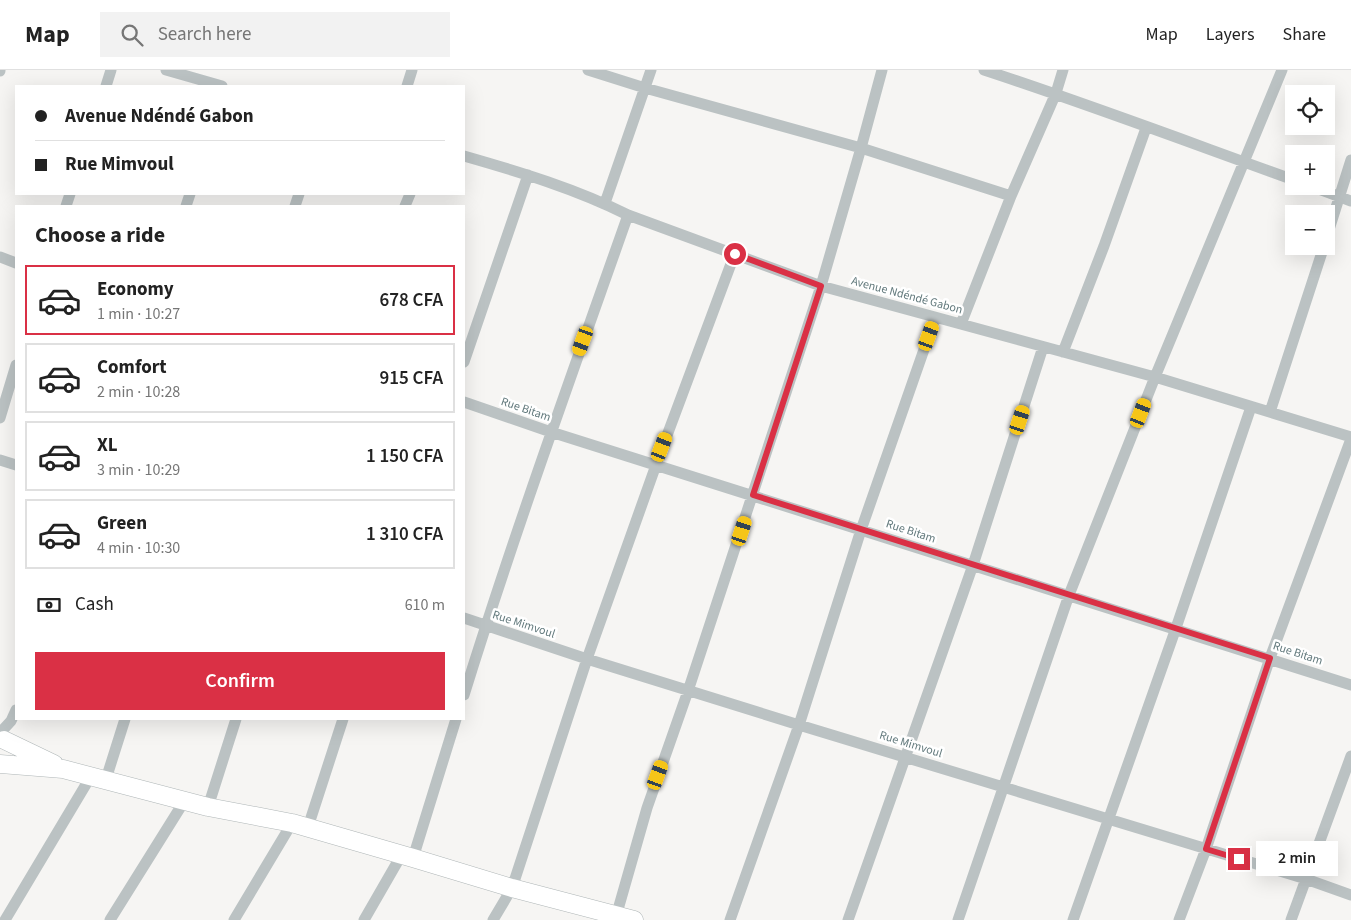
<!DOCTYPE html>
<html lang="en">
<head>
<meta charset="utf-8">
<style>
  body { margin:0; font-family:"Source Sans 3",sans-serif; background:#f2f2f2; color:#222; height:100vh; display:flex; flex-direction:column; font-size:19px; white-space:nowrap }
  * { box-sizing:border-box; margin:0 }
  p { font-size:16px; color:#767676 }
  .icon { flex:none; width:28px; height:28px; fill:none; stroke:currentColor; stroke-width:2; stroke-linecap:round; stroke-linejoin:round }
  .map { position:relative; flex:1; overflow:hidden }
  .details { position:absolute; left:15px; top:135px; width:450px; height:515px; display:flex; flex-direction:column; background:#fff; border-radius:0px; box-shadow:0 5px 20px #0002 }
  .details>* { flex:none }
  .banner { position:absolute; left:15px; top:15px; width:450px; height:110px; border-radius:0px; box-shadow:0 5px 20px #0002; display:grid; align-content:center; height:110px; padding:0 20px; background:#fff }
  .controls { position:absolute; left:1285px; top:15px; display:grid; gap:10px }
  .controls a { display:grid; place-items:center; width:50px; height:50px; border-radius:0px; background:#fff; box-shadow:0 5px 20px #0002; font-size:25px }
  .end { position:absolute; width:22px; height:22px; margin:-11px; border:6px solid #da3045; background:#fff; box-shadow:0 0 0 2px #fff }
  .from { border-radius:50% }
  .bubble { position:absolute; height:35px; border-radius:0px; background:#fff; box-shadow:0 5px 20px #0002; font-size:16px; font-weight:600; line-height:35px; text-align:center }
  .car { position:absolute; width:15px; height:30px; margin:-15px -8px; border-radius:6px; box-shadow:0 0 4px 1px #0007; background:linear-gradient(#f5c518 24%,#345 0 40%,#f5c518 0 76%,#345 0 86%,#f5c518 0) }
  .banner b { display:flex; align-items:center; gap:18px; height:48px; font-size:19px }
  .banner b+b { border-top:1px solid #e0e0e0 }
  .banner i { width:12px; height:12px; background:#222 }
  ul { padding:0; list-style:none }
  li { display:flex; align-items:center; gap:15px; height:70px; margin:0 10px 8px; padding:0 10px; border:2px solid #e0e0e0; border-radius:0px }
  li div { flex:1 }
  li b { display:block; font-size:19px }
  li em { font-style:normal; font-weight:600 }
  li.on { border-color:#da3045 }
  li>.icon { width:45px; height:45px; stroke-width:1.5 }
  h2 { padding:0 20px; font-size:22px; line-height:60px }
  .pay { display:flex; align-items:center; gap:12px; height:55px; padding:0 20px; font-size:19px }
  .pay p { margin-inline-start:auto }
  .primary-button { display:flex; gap:10px; margin-top:auto; padding:10px 20px }
  .primary-button a { flex:1; height:58px; border-radius:0px; background:#da3045; color:#fff; font-size:20px; font-weight:600; line-height:58px; text-align:center }
  header { display:flex; align-items:center; gap:30px; box-sizing:border-box; height:70px; padding:0 25px; background:#fff; border-bottom:1px solid #e0e0e0 }
  header strong { font-size:24px }
  nav { display:flex; gap:28px; margin-inline-start:auto; font-size:18px }
  .search { width:350px; height:45px; background:#f2f2f2; display:flex; align-items:center; gap:12px; box-sizing:border-box; padding:0 18px; border-radius:0px; color:#767676; font-size:19px }
  .map>svg:first-child { display:block }
</style>
</head>
<body>
<header>
<strong>Map</strong>
<div class="search"><svg class="icon" aria-label="search" viewBox="0 0 24 24"><circle cx="10" cy="10" r="6"/><path d="M15 15l6 6"/></svg>Search here</div>
<nav><a>Map</a><a>Layers</a><a>Share</a></nav>
</header>
<div class="map">
<svg width="1351" height="850" viewBox="0 0 1351 850">
  <rect width="100%" height="100%" fill="#f6f5f3"/>
  <g fill="none" stroke-linecap="round" stroke-linejoin="round">
    <defs>
      <path id="highway" d="M4 670 54 694
        M0 694 63 699 208 737 292 753 413 788 512 818 634 850"/>
    </defs>
    <use href="#highway" stroke="#afb6b7" stroke-width="19"/>
    <path stroke="#bbc2c3" stroke-width="11" d="M166 0 222 16
      M588 0 645 18 861 78 1011 126
      M984 0C1088 34 1191 73 1294 110
      M0 1V0
      M106 16 111 0
      M407 16 412 0
      M464 86C520 102 576 119 628 145L821 216 1155 307 1351 367
      M1311 116 1351 131
      M605 133 651 0
      M66 136 70 124
      M186 136 190 124
      M295 136 299 124
      M405 136 410 124
      M1326 169 1351 90
      M0 187 16 193
      M961 254 1011 126 1056 23 1063 0
      M1063 282 1104 176 1146 58
      M464 292 528 105
      M464 332 551 362 1351 615
      M1270 342 1324 176
      M0 348 16 295
      M0 390 16 395
      M464 548 587 589 799 655 1306 809 1351 825
      M464 625C514 464 572 304 628 145
      M0 663 11 651 16 640
      M106 709 125 649
      M208 737 236 649
      M308 757 343 649
      M413 788 456 649
      M5 850 91 706
      M110 850 185 730
      M234 850 292 753
      M364 850 402 784
      M493 850 512 818 587 589 656 395 735 183
      M615 850 647 738 688 621 821 216 861 78 882 0
      M730 850 799 655 861 460 935 248
      M848 850 973 495 1043 277
      M958 850 1069 525 1155 307 1282 0
      M1073 850 1176 558 1251 337
      M1179 850 1206 779 1270 588 1351 369
      M1291 850 1351 686"/>
    <use href="#highway" stroke="#fff" stroke-width="18"/>
  </g>
  <g fill="none" stroke-linecap="round" stroke-linejoin="round">
    <path stroke="#da3045" stroke-width="6" d="M735 184 821 216 753 425 1270 588 1206 779 1239 789"/>
  </g>
  <g text-anchor="middle" stroke-width="5" stroke-linejoin="round" paint-order="stroke">
    <g font-size="12" fill="#637a7d" stroke="#fff">
      <text transform="translate(907 225) rotate(15)" y="4">Avenue Ndéndé Gabon</text>
      <text transform="translate(526 339) rotate(19)" y="4">Rue Bitam</text>
      <text transform="translate(911 461) rotate(18)" y="4">Rue Bitam</text>
      <text transform="translate(524 554) rotate(18)" y="4">Rue Mimvoul</text>
      <text transform="translate(1298 583) rotate(18)" y="4">Rue Bitam</text>
      <text transform="translate(911 674) rotate(17)" y="4">Rue Mimvoul</text>
    </g>
  </g>
</svg>
<div class="controls">
<a><svg class="icon" aria-label="locate" viewBox="0 0 24 24"><circle cx="12" cy="12" r="6"/><path d="M12 2v4M12 18v4M2 12h4M18 12h4"/></svg></a>
<a>+</a>
<a>−</a>
</div>
<i class="end from" style="left:735px;top:184px"></i>
<i class="end" style="left:1239px;top:789px"></i>
<div class="bubble" style="left:1256px;top:771px;width:82px">2 min</div>
<i class="car" style="left:929px;top:266px;rotate:20deg"></i>
<i class="car" style="left:583px;top:271px;rotate:200deg"></i>
<i class="car" style="left:1141px;top:343px;rotate:21deg"></i>
<i class="car" style="left:1020px;top:350px;rotate:18deg"></i>
<i class="car" style="left:662px;top:377px;rotate:21deg"></i>
<i class="car" style="left:742px;top:461px;rotate:18deg"></i>
<i class="car" style="left:658px;top:705px;rotate:20deg"></i>
<div class="banner">
<b><i class="from"></i>Avenue Ndéndé Gabon</b>
<b><i></i>Rue Mimvoul</b>
</div>
<section class="details">
<h2>Choose a ride</h2>
<ul>
<li class="on"><svg class="icon" aria-label="car" viewBox="0 0 24 24"><path d="M5 17H2v-5l4-1 3-4h7l3 4 3 1v5h-3M9 17h6M6 11h13"/><circle cx="7" cy="17" r="2"/><circle cx="17" cy="17" r="2"/></svg><div><b>Economy</b><p>1 min · 10:27</p></div><em>678 CFA</em></li>
<li><svg class="icon" aria-label="car" viewBox="0 0 24 24"><path d="M5 17H2v-5l4-1 3-4h7l3 4 3 1v5h-3M9 17h6M6 11h13"/><circle cx="7" cy="17" r="2"/><circle cx="17" cy="17" r="2"/></svg><div><b>Comfort</b><p>2 min · 10:28</p></div><em>915 CFA</em></li>
<li><svg class="icon" aria-label="car" viewBox="0 0 24 24"><path d="M5 17H2v-5l4-1 3-4h7l3 4 3 1v5h-3M9 17h6M6 11h13"/><circle cx="7" cy="17" r="2"/><circle cx="17" cy="17" r="2"/></svg><div><b>XL</b><p>3 min · 10:29</p></div><em>1 150 CFA</em></li>
<li><svg class="icon" aria-label="car" viewBox="0 0 24 24"><path d="M5 17H2v-5l4-1 3-4h7l3 4 3 1v5h-3M9 17h6M6 11h13"/><circle cx="7" cy="17" r="2"/><circle cx="17" cy="17" r="2"/></svg><div><b>Green</b><p>4 min · 10:30</p></div><em>1 310 CFA</em></li>
</ul>
<div class="pay"><svg class="icon" aria-label="cash" viewBox="0 0 24 24"><path d="M3 7h18v10H3z"/><circle cx="12" cy="12" r="2"/></svg>Cash<p>610 m</p></div>
<div class="primary-button"><a>Confirm</a></div>
</section>
</div>
</body>
</html>
